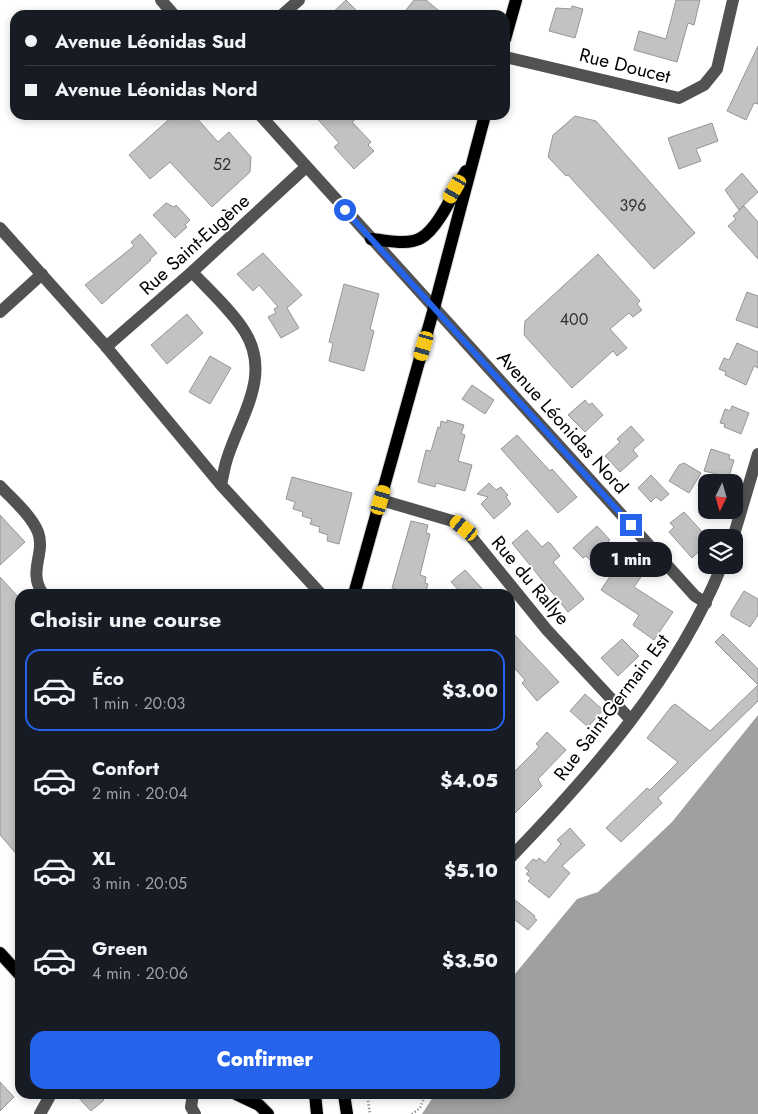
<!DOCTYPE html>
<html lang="fr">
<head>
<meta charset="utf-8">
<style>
  body { margin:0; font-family:Jost,sans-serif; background:#20242c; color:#f1f3f6; height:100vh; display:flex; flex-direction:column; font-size:19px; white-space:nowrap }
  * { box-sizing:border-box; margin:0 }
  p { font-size:16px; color:#9ea1a6 }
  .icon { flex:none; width:28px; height:28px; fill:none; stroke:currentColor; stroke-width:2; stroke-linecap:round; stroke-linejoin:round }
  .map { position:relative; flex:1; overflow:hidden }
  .side { position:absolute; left:15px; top:589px; width:500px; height:510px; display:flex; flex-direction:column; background:#171b24; border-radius:15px; box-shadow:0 2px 8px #0003 }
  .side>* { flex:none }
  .banner { position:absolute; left:10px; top:10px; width:500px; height:110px; border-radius:15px; box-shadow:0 2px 8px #0003; display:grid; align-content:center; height:110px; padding:0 15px; background:#171b24 }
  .needle { width:32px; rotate:185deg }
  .buttons { position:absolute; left:698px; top:474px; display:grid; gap:10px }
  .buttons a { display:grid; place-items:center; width:45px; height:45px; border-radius:10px; background:#171b24; box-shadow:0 2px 8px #0003; font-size:25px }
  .end { position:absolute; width:22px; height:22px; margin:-11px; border:6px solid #2563eb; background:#fff; box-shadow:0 0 0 2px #fff }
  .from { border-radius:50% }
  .bubble { position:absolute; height:35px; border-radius:15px; background:#171b24; box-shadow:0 2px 8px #0003; font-size:16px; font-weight:800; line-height:35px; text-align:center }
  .car { position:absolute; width:15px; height:30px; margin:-15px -8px; border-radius:6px; box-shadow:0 0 4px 1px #0007; background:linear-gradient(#f5c518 24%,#345 0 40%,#f5c518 0 76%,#345 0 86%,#f5c518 0) }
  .banner b { display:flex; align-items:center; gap:18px; height:48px; font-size:19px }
  .banner b+b { border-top:1px solid #363941 }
  .banner i { width:12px; height:12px; background:#f1f3f6 }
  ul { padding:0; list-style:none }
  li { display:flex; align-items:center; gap:15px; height:82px; margin:0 10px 8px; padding:0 5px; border:2px solid transparent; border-radius:15px }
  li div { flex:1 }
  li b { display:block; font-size:19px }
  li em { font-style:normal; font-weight:800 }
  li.active { border-color:#2563eb }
  li>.icon { width:45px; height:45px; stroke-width:1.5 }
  h2 { padding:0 15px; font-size:22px; line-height:60px }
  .action { display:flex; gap:10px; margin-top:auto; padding:10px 15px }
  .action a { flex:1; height:58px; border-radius:15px; background:#2563eb; color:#fff; font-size:20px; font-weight:800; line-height:58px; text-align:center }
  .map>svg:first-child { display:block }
</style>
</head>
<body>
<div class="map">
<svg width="758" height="1114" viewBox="0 0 758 1114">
  <rect width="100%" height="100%" fill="#fff"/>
  <path fill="#a0a0a0" d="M758 715V1114H422L435 1094H510V980L577 899 598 892 672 822Z"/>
  <path fill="#c2c2c2" stroke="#969696" d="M346 0 361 15H330Z
    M414 0H426L444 15H402Z
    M676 0H700L694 25 688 23 677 62 634 50 639 31 666 39Z
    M572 6 583 9 575 38 549 31 556 8 571 9Z
    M758 46V104L754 103 746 120 727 111Z
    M174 115H194L218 142 229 132 251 157 250 172 212 207 170 162 150 179 129 155Z
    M314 115H360L352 122 371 142 368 145 374 151 354 169 334 147 339 143Z
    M575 116 596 121 695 233 654 269 568 175 566 176 548 157 553 135Z
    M712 123 718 141 696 149 701 161 679 169 668 138Z
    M742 173 758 192 739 210 725 190Z
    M166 203 174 207 176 205 190 220 185 225 187 227 175 238 153 215Z
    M744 206 758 222V259L728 226 736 219 733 216Z
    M140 234 157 253 150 259 151 260 102 304 85 285 134 246 131 242Z
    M263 253 302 295 287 308 299 328 281 338 268 317 276 313 274 309 278 307 259 285 253 291 237 274Z
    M598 254 640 301 637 304 642 310 633 317 629 313 610 329 627 348 617 356 613 351 572 388 524 335 525 321Z
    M344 284 379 294 370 329 374 331 364 371 329 361 333 343 329 342Z
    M747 292 758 296V328L736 320Z
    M187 314 203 333 167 364 151 345Z
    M737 343 758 352V368L754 366 746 385 725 375 726 372 719 369 724 358 729 360Z
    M210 356 231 368 210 404 189 392Z
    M472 385 494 400 485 414 462 399Z
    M585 400 589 405 592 403 603 415 585 432 568 415Z
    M732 406 749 413 741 434 724 427 725 424 720 423 725 409 730 411Z
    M447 420 464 425 461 434 465 435 458 461 472 465 465 491 436 483 435 487 418 482 426 450 431 451 438 427 440 428 441 421 447 423Z
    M631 426 644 440 633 450 638 456 620 472 605 456 620 442 617 439Z
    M517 435 550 471 552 469 577 497 558 513 501 449Z
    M711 449 730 455 729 459 734 460 729 477 704 471Z
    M684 463 701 473 689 493 669 481 679 465Z
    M651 475 669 494 661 501 656 497 651 502 638 488Z
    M292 477 352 493 339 544 327 541 328 535 319 532 320 527 310 524 312 519 302 516 303 512 293 509 295 502 286 499Z
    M489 483 496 490 501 487 508 495 506 497 511 504 494 519 481 504 488 497 477 494Z
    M684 512 706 536V545L692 558 669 532 674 527 670 523Z
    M0 515 25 542 0 565Z
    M411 521 428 525 426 533 430 534 420 575 426 577 425 583 428 584 425 594H414L392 588Z
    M597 526 610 540 590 560 586 556 583 558 573 548Z
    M527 530 542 547 548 542 551 544 560 556 553 562 584 599 568 612 512 543Z
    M619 563 641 577 634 587 673 612 654 640 633 625 639 615 601 590Z
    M465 570 487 594H462L451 582Z
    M0 577 20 599V858L0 835Z
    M744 591 758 599V615L750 627 731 616V612Z
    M510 630 559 682 537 701 522 683 525 680 510 663Z
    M723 634 758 669V701L658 798 662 803 621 842 606 828 647 788 650 790 678 762 647 738 671 707 675 704 710 731 758 685 715 642Z
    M622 639 639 656 618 676 601 658Z
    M585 694 603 710 588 727 570 711Z
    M547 732 566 750 538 779 542 786 510 818V776L537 749 539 746 536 744Z
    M570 828 585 845 562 866 570 873 549 898 528 881 531 878 526 874 529 871 525 868 533 859 537 861 539 858 545 863 561 844 557 840Z
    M510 896 535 916 534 918 537 920 528 930 510 916Z
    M0 1082 14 1097 0 1111Z
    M75 1094H98L104 1100 91 1111Z"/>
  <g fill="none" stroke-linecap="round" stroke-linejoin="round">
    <defs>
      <path id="major" d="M505 39 516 0
        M371 239C386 240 407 246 421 238 439 228 455 189 466 171
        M354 594 434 308 485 115
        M0 953 20 975
        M236 1094 259 1105 268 1114
        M315 1094 317 1114
        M344 1094 347 1114"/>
    </defs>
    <use href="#major" stroke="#dbdbdb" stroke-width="14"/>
    <path stroke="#747474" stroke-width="2.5" stroke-dasharray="1 2.5" stroke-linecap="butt" d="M367 1094 370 1114
      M412 1114 420 1108 426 1094"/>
    <path stroke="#525252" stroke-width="12" d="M161 0 174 15
      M282 15 299 0
      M505 57 679 98 704 85 717 69 733 0
      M260 115 695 596 706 603
      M0 228 103 343 221 485 321 594
      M192 272C209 290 233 312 245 332 272 376 240 417 227 459 224 468 223 477 221 485
      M0 312 42 274
      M106 347 192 272 306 167
      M0 486C13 500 31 515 38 532 46 554 27 571 43 594
      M381 500 456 522 464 528 547 630 630 719
      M733 538 758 454
      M510 858C593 772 677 677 722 565
      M193 1094 191 1107 195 1114
      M40 1114 51 1094"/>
    <use href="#major" stroke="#000" stroke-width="12"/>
  </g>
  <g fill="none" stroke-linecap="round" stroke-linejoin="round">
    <path stroke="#2563eb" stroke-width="6" d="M345 210 631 525"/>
  </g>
  <g text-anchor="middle" stroke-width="4" stroke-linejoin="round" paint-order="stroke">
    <g font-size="16" fill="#303030">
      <text x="222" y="170">52</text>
      <text x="633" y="211">396</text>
      <text x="574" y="325">400</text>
    </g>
    <g font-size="19" fill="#000" stroke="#fff">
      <text transform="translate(625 65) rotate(14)" y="7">Rue Doucet</text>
      <text transform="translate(194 244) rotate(-42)" y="7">Rue Saint-Eugène</text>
      <text transform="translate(563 422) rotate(48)" y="7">Avenue Léonidas Nord</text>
      <text transform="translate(531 580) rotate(50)" y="7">Rue du Rallye</text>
      <text transform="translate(611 707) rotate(-53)" y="7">Rue Saint-Germain Est</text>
    </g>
  </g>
</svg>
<div class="buttons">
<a><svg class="needle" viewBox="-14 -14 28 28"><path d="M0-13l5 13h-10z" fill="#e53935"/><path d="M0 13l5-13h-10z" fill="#9ea1a6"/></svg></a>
<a><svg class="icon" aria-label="layers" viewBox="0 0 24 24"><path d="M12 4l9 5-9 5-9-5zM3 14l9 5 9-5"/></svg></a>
</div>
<i class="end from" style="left:345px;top:210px"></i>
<i class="end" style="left:631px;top:525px"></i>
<div class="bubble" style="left:590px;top:542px;width:82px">1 min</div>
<i class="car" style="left:455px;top:189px;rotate:210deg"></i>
<i class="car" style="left:424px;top:346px;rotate:196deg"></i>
<i class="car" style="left:381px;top:500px;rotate:16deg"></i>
<i class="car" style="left:464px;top:528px;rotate:309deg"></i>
<div class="banner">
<b><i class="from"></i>Avenue Léonidas Sud</b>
<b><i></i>Avenue Léonidas Nord</b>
</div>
<section class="side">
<h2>Choisir une course</h2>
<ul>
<li class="active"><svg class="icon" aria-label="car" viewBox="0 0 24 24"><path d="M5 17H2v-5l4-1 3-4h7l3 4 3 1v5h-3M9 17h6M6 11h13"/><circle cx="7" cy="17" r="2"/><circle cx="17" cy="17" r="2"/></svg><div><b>Éco</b><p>1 min · 20:03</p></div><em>$3.00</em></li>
<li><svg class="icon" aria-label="car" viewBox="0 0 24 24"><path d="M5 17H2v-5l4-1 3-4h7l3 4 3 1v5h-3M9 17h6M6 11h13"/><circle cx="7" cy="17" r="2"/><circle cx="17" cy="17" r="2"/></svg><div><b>Confort</b><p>2 min · 20:04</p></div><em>$4.05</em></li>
<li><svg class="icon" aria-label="car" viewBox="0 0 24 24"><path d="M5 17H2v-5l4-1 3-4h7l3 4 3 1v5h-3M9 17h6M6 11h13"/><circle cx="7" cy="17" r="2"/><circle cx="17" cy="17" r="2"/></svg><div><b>XL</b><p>3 min · 20:05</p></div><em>$5.10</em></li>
<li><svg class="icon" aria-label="car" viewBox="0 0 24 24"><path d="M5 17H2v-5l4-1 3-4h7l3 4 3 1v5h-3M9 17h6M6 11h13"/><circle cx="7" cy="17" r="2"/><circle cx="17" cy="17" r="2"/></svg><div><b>Green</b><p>4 min · 20:06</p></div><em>$3.50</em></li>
</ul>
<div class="action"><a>Confirmer</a></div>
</section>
</div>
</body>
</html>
